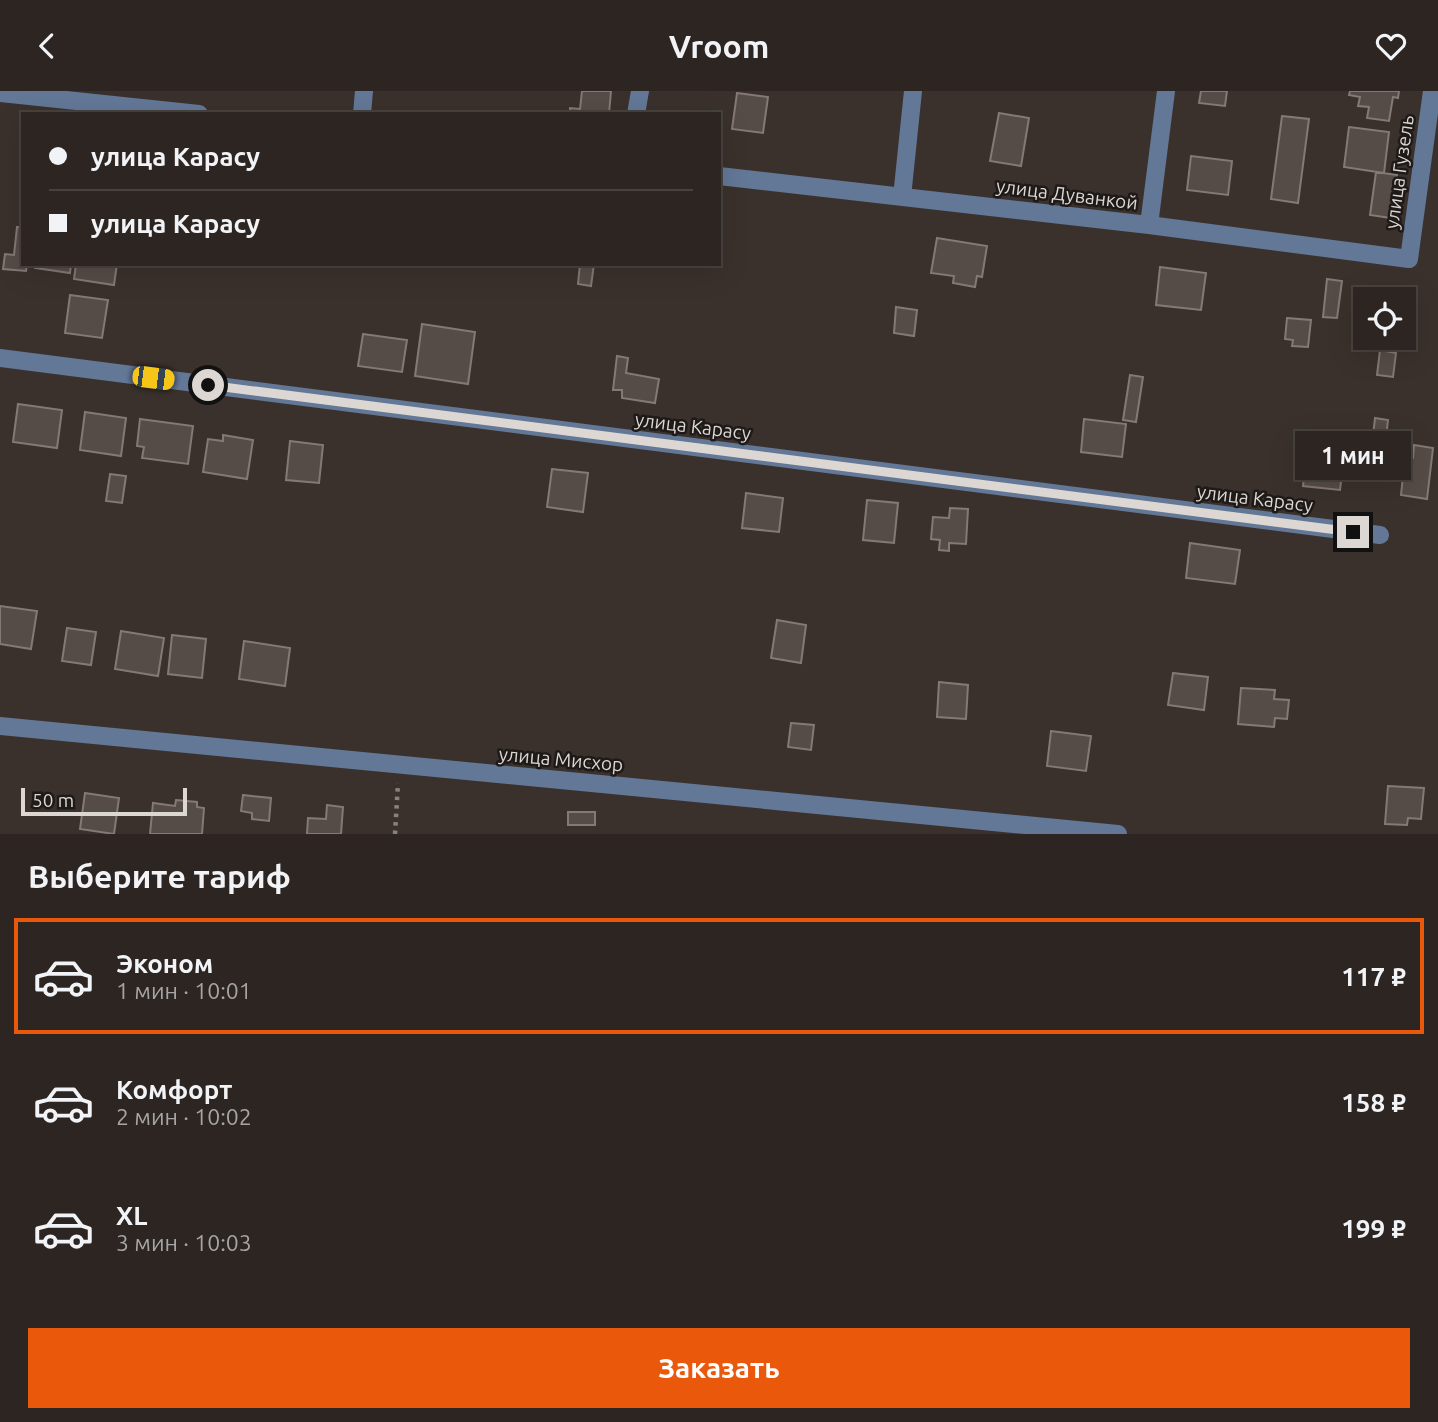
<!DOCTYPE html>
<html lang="ru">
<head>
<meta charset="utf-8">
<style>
  body { margin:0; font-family:Ubuntu,sans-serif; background:#38312e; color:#f1f3f6; height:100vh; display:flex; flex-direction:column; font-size:26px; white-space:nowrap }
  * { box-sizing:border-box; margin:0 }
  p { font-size:23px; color:#a6a5a5 }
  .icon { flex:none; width:38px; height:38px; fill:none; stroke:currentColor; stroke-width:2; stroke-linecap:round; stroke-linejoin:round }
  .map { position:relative; height:743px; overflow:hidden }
  .drawer { display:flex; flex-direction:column; background:#2c2521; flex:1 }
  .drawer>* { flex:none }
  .top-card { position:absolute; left:21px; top:21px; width:700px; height:154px; border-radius:0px; box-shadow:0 7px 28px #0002,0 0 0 2px #48423f; display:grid; align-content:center; height:154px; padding:0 28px; background:#2c2521 }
  .fabs { position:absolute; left:1353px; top:196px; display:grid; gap:14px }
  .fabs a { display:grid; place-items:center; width:63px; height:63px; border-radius:0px; background:#2c2521; box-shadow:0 7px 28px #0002,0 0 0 2px #48423f; font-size:35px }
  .scale { position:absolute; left:21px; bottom:18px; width:166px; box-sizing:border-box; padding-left:7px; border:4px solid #ddd7d4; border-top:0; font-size:19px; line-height:24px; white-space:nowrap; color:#ddd7d4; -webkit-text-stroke:5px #1e1a18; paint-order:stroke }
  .end { position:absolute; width:32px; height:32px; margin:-16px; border:9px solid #ddd7d4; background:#111; box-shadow:0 0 0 4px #111 }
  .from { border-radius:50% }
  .bubble { position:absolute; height:49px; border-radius:0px; background:#2c2521; box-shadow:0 7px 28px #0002,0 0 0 2px #48423f; font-size:23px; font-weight:600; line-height:49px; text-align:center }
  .car { position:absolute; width:21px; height:42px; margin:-21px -10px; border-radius:9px; box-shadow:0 0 5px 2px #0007; background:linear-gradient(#f5c518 24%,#345 0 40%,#f5c518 0 76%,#345 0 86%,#f5c518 0) }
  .top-card b { display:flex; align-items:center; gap:24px; height:66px; font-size:26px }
  .top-card b+b { border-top:2px solid #48423f }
  .top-card i { width:18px; height:18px; background:#f1f3f6 }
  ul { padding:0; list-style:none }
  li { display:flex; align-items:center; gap:21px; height:116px; margin:0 14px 10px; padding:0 14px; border:4px solid transparent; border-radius:0px }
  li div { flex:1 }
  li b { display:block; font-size:26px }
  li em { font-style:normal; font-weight:600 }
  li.on { border-color:#ea580c }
  li>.icon { width:63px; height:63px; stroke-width:1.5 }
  h2 { padding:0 28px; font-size:32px; line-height:84px }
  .action { display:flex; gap:14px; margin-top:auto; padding:14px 28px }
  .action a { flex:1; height:80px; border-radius:0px; background:#ea580c; color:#fff; font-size:28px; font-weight:600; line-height:80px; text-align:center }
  header { display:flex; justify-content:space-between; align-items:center; height:91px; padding:0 28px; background:#2c2521; font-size:32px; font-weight:600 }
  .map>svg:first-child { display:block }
</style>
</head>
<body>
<header><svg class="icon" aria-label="back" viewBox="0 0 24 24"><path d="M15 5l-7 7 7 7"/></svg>Vroom<svg class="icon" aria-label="heart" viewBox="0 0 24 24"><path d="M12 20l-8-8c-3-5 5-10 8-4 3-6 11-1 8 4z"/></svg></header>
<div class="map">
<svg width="1438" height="743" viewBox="0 0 1438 743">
  <rect width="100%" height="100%" fill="#3a312c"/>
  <path fill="#564c47" stroke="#847974" stroke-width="2" d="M582 0H611L609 23H570V17L580 18Z
    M1201 0H1227L1225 15 1199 12Z
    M1350 0H1399L1398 7 1393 6 1389 30 1367 27 1369 16 1358 15 1360 6 1349 4Z
    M737 2 768 6 763 42 732 38Z
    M999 22 1029 27 1021 75 990 70Z
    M1282 25 1309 28 1298 112 1271 108Z
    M1349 36 1389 41 1384 82 1344 76Z
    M1191 65 1232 70 1228 104 1187 99Z
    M1376 81 1397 84 1391 127 1370 124Z
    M17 136 23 137V173H27L26 180 3 178 5 163 14 164Z
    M937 147 987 155 982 186 977 185 975 196 953 192 954 185 931 182Z
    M35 173H71L70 182 35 177Z
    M76 173H117L114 194 74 188Z
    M580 173H594L591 195 578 193Z
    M1160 176 1206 182 1201 219 1156 214Z
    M1327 188 1342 190 1337 227 1323 226Z
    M1370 203 1400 206V208H1370Z
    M70 204 108 209 102 247 65 242Z
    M896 216 917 219 914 245 894 242Z
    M1287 227 1311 229 1308 256 1292 255 1293 249 1285 248Z
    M422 233 475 241 468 293 415 285Z
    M363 243 407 249 402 281 358 275Z
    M1380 259 1396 262 1393 286 1377 284Z
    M617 265 628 267 626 282 659 288 655 312 622 307V299H613Z
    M1130 284 1143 286 1136 331 1123 329Z
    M18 313 62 319 57 357 13 351Z
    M85 321 126 327 121 365 80 359Z
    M1375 327 1388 329 1383 373 1370 372Z
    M140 328 193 335 188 373 142 367 144 356 137 355Z
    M1084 328 1126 333 1122 366 1081 361Z
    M223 344 253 349 247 388 203 381 208 348 223 350Z
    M290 350 323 354 319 392 286 389Z
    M1414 354 1433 357 1427 408 1401 404 1405 366 1413 367Z
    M1307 361 1344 366 1340 399 1303 395Z
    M552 378 588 382 583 421 547 416Z
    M110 383 126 385 122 412 106 410Z
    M746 402 783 407 779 441 742 437Z
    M867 409 898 412 894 452 863 449Z
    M950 417 968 418 966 453 949 452V460L939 459 940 449 931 448 933 426 949 427Z
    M1190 452 1240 459 1235 493 1186 487Z
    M0 515 37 520 31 558 0 553Z
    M777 529 806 534 801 572 771 567Z
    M67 537 96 541 91 574 62 570Z
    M121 540 164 547 158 585 115 578Z
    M172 544 206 548 202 587 168 583Z
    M244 550 290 557 285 595 239 588Z
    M1173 582 1208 586 1204 619 1168 614Z
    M939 591 968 594 966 628 937 626Z
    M1241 597 1275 599 1274 608 1289 609 1287 628 1275 627 1274 636 1238 633Z
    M791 632 814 634 811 659 788 656Z
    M1051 640 1091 645 1086 680 1047 675Z
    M1388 695 1424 697 1421 728 1408 727 1407 734 1385 733Z
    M85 702 119 707 114 743 80 738Z
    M243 704 271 707 269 730 252 728V722L241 720Z
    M176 709 197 711V716L204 717 202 743H150L153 712 175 715Z
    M327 714 343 716 341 743H307L308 727 326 728Z
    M568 721H595V734H568Z"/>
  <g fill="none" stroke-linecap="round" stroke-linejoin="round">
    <path stroke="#88817d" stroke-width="4.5" stroke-dasharray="3.5 5" stroke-linecap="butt" d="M395 743 398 692"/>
    <path stroke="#637797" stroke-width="18" d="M0 2 199 23
      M362 23 364 0
      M636 23 640 0
      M719 85 1149 134 1409 168 1432 0
      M902 106 913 0
      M1149 134 1166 0
      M0 267 1380 444
      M0 635 1118 743"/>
  </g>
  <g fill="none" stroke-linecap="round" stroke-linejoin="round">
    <path stroke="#ddd7d4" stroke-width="9" d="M208 294 1353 441"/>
  </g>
  <g text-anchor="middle" stroke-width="5" stroke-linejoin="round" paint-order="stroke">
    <g font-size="19" fill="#ddd7d4" stroke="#1e1a18">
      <text transform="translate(1399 81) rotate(-82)" y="7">улица Гузель</text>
      <text transform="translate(1067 103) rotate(7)" y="7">улица Дуванкой</text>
      <text transform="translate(693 335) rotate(7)" y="7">улица Карасу</text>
      <text transform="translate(1255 407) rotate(7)" y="7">улица Карасу</text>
      <text transform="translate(561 668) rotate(5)" y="7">улица Мисхор</text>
    </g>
  </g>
</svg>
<div class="fabs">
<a><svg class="icon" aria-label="locate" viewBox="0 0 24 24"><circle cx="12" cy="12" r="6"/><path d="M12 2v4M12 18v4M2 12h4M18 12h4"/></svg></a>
</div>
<div class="scale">50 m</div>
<i class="end from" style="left:208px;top:294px"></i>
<i class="end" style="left:1353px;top:441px"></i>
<div class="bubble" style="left:1295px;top:340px;width:116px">1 мин</div>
<i class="car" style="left:153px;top:287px;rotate:97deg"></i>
<div class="top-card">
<b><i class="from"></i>улица Карасу</b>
<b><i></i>улица Карасу</b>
</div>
</div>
<section class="drawer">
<h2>Выберите тариф</h2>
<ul>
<li class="on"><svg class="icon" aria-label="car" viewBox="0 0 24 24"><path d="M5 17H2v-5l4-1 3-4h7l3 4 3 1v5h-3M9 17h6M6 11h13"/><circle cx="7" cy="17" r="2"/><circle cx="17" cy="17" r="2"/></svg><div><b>Эконом</b><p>1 мин · 10:01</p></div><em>117 ₽</em></li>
<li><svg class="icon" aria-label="car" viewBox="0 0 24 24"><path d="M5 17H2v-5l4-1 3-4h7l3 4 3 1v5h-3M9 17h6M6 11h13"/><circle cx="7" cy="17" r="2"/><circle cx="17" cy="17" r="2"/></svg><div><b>Комфорт</b><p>2 мин · 10:02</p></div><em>158 ₽</em></li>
<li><svg class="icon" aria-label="car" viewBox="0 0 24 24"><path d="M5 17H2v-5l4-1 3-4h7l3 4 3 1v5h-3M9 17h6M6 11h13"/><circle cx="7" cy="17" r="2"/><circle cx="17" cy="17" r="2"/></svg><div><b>XL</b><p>3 мин · 10:03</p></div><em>199 ₽</em></li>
</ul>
<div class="action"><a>Заказать</a></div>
</section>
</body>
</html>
